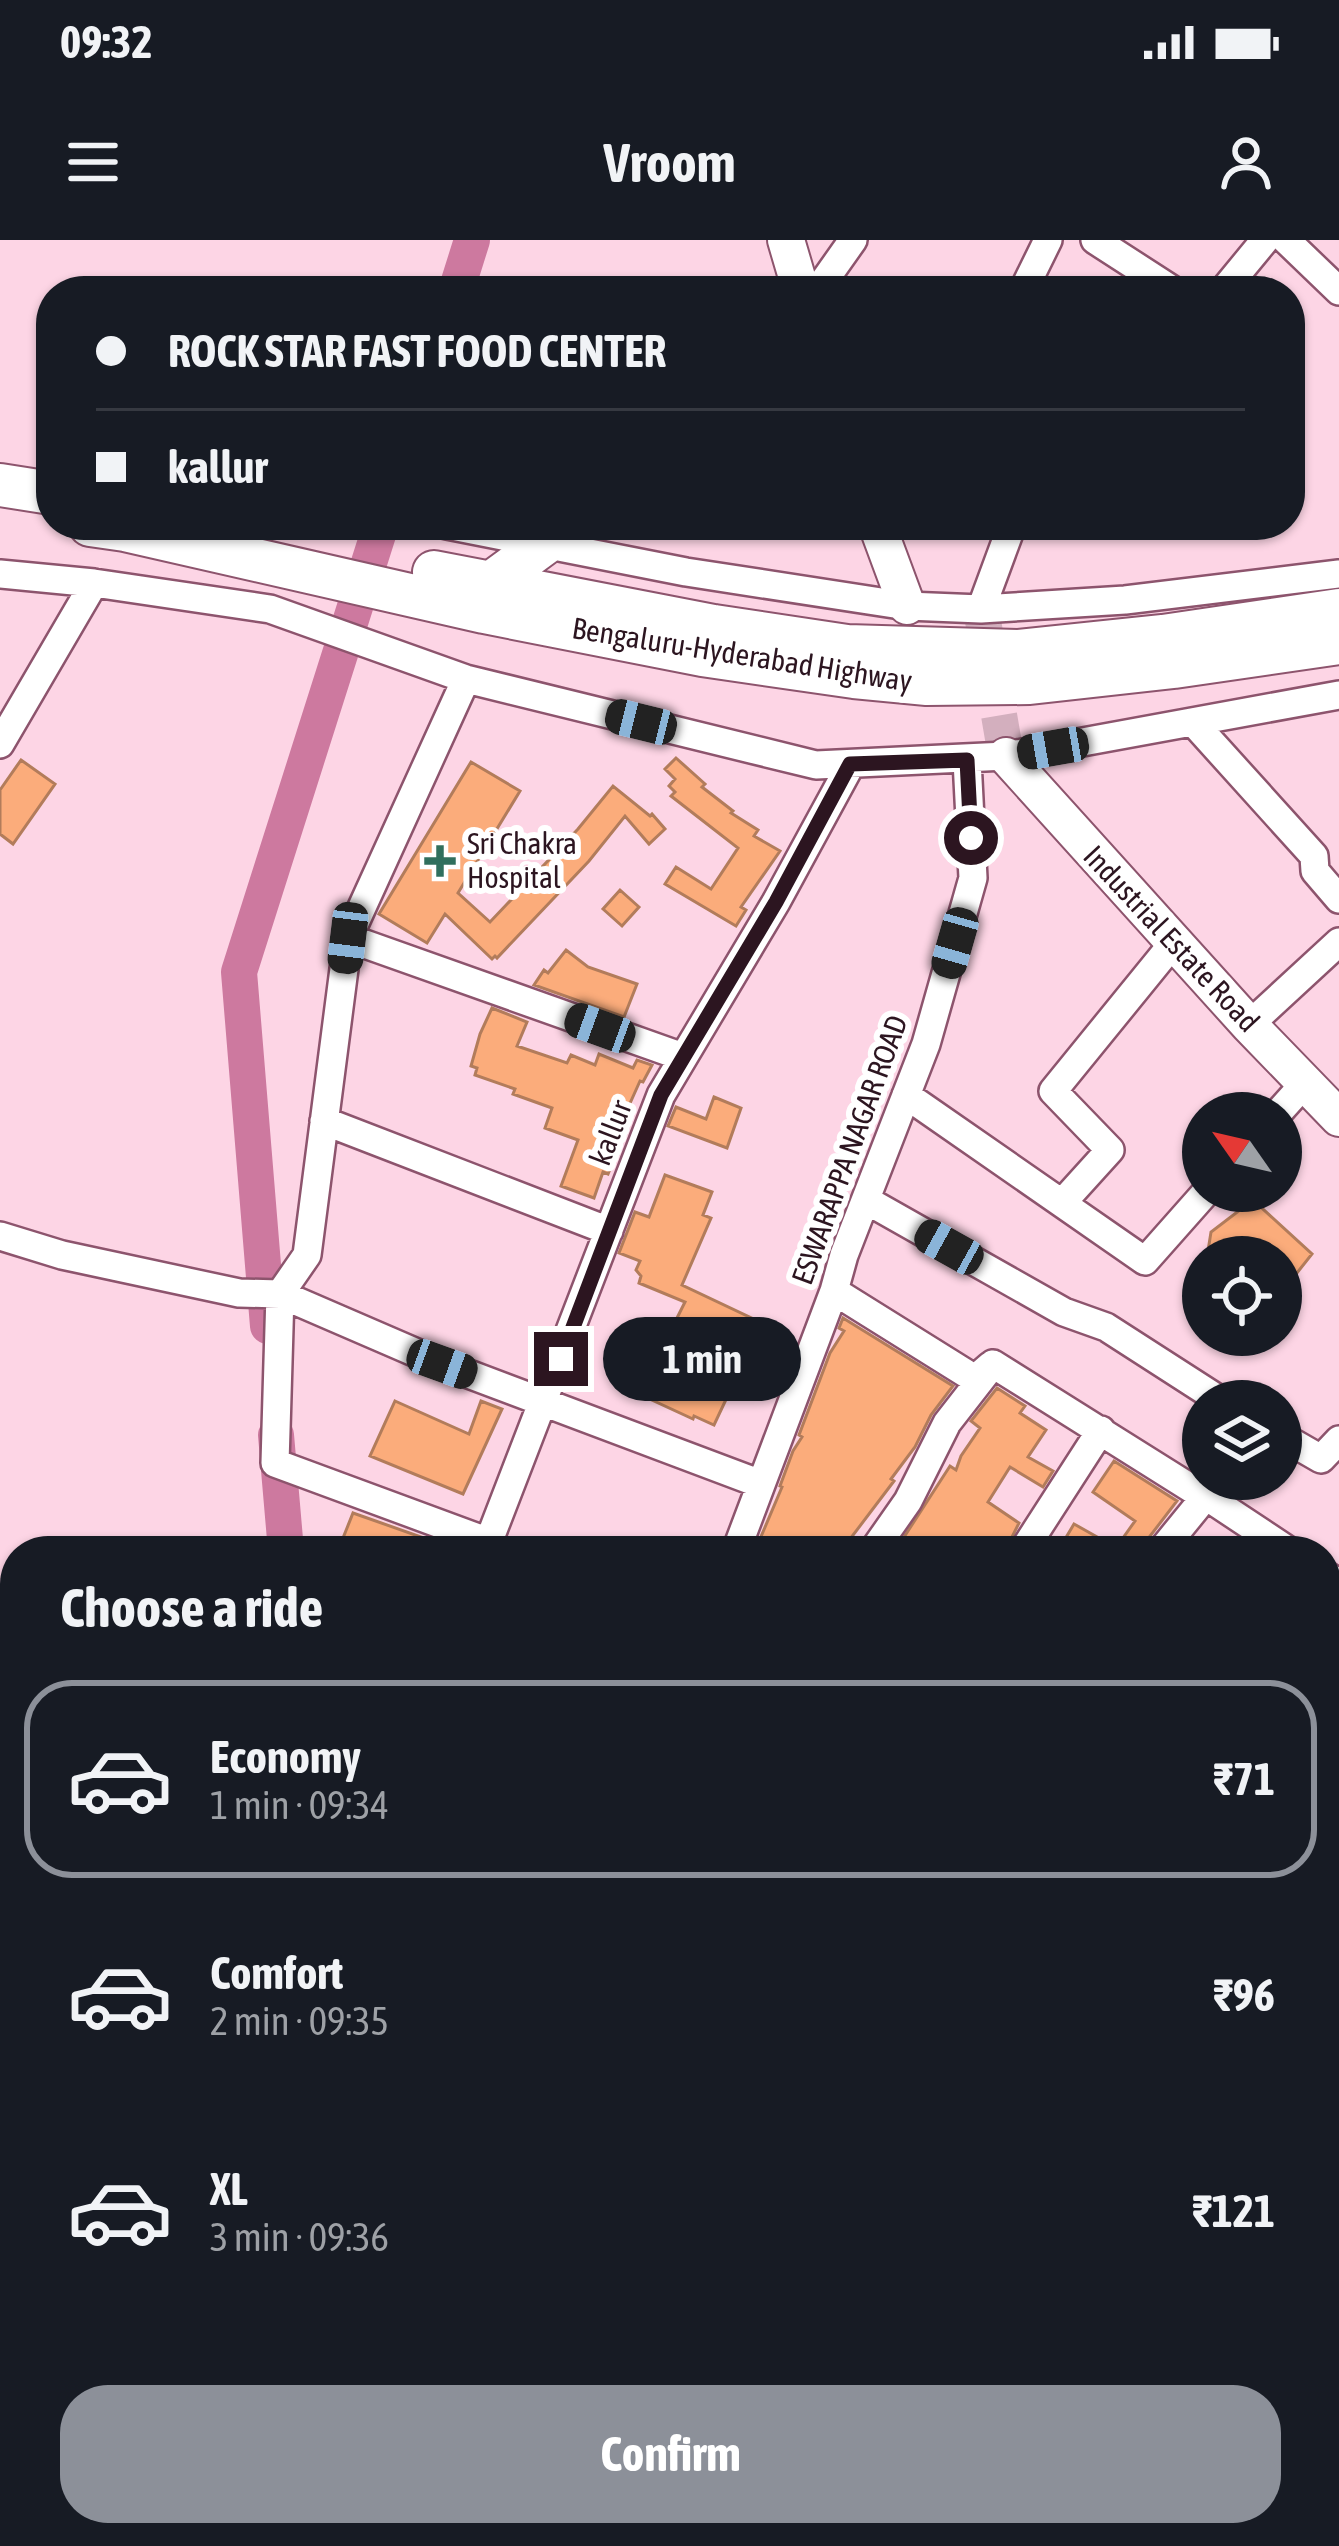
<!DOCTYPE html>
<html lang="en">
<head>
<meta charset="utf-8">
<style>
  body { margin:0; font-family:"Asap Condensed",sans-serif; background:#242831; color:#f1f3f6; height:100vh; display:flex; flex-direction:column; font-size:45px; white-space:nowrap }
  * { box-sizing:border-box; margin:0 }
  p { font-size:39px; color:#9ea1a6 }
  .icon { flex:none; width:66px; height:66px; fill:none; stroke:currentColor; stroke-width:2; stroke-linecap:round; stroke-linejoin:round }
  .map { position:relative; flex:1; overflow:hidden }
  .drawer { position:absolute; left:0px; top:1296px; width:1341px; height:1011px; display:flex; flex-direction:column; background:#171b24; border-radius:48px 48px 0 0; box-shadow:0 3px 9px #0004 }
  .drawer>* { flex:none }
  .guide { position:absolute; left:36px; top:36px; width:1269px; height:264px; border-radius:48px; box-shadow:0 3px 9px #0004; display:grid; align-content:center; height:264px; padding:0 60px; background:#171b24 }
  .needle { width:78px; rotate:304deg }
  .controls { position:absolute; left:1182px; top:852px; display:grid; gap:24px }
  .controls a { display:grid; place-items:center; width:120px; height:120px; border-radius:50%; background:#171b24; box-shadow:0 3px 9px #0004; font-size:60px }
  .end { position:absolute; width:54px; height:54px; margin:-27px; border:15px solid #2c1520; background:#fff; box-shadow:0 0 0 6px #fff }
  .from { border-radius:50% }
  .bubble { position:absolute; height:84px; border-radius:42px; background:#171b24; box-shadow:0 3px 9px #0004; font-size:39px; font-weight:700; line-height:84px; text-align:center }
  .car { position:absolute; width:36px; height:72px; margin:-36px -18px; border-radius:15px; box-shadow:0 0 9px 3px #0007; background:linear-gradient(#222 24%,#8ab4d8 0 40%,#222 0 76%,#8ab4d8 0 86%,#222 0) }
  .guide b { display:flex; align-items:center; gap:42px; height:114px; font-size:45px }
  .guide b+b { border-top:3px solid #363941 }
  .guide i { width:30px; height:30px; background:#f1f3f6 }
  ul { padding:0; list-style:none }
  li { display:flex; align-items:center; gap:36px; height:198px; margin:0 24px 18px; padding:0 36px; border:6px solid transparent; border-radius:48px }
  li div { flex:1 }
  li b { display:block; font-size:45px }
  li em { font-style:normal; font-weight:700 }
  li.selected { border-color:#8c9099 }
  li>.icon { width:108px; height:108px; stroke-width:1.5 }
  h2 { padding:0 60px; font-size:54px; line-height:144px }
  .primary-button { display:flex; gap:24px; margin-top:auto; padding:24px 60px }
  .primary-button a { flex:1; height:138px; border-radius:48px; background:#8c9099; color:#fff; font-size:48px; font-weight:700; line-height:138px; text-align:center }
  .status { display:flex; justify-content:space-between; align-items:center; height:84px; padding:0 60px; background:#171b24; direction:ltr }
  .status svg { height:33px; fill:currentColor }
  header { display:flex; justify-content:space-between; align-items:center; height:156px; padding:0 60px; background:#171b24; font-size:54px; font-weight:700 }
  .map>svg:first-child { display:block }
</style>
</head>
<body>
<div class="status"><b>09:32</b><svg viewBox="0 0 49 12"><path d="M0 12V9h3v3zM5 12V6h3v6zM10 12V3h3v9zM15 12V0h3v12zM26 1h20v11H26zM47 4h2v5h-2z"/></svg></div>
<header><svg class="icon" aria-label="menu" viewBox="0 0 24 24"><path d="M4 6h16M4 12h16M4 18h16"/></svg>Vroom<svg class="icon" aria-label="person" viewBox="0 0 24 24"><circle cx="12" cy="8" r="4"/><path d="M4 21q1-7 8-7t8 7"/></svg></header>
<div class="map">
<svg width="1339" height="2306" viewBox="0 0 1339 2306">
  <rect width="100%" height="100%" fill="#fdd5e5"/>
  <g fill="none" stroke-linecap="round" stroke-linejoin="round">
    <path stroke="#cd799f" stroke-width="36" d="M456 51 472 0
      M268 1086 239 732 381 285
      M276 1195 286 1311
      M391 2292 393 2306"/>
  </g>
  <path fill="#fbac7b" stroke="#b27c5b" stroke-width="3" d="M676 518 705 544 702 547 733 571 731 573 758 590 754 596 780 611 741 667 746 670 736 686 665 644 676 627 711 649 738 608 671 556 675 552 669 546 675 539 665 529Z
    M21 520 55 544 13 604 0 594V550Z
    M471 522 520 551 458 653 490 682 578 589 613 546 650 576 652 574 665 589 649 604 625 576 589 621 497 718 495 716 492 719 445 674 427 703 379 674Z
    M620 650 639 667 622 686 603 669Z
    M566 710 588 727 637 744 624 777 534 745 544 730 548 733Z
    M492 768 527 782 517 806 567 823 571 815 595 825 599 814 633 828 637 820 652 825 643 842 640 841 627 870 609 917 614 919 608 934 603 932 594 958 561 946 578 900 545 888 552 868 513 854 515 849 475 835 477 828 471 826 480 794Z
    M714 857 741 868 727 908 668 886 676 867 706 879Z
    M665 935 712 952 703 975 711 978 682 1045 762 1083 714 1185 694 1176 693 1179 639 1154 685 1062 639 1043 641 1036 636 1030 640 1021 619 1013 635 972 649 977Z
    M1253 960 1312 1014 1281 1053V1017H1207L1211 992Z
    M843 1078 953 1146 931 1175 915 1207 891 1239 894 1241 841 1311H779L760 1299 782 1247 780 1246 793 1211 802 1197 799 1195 830 1113 844 1091 839 1088Z
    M997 1148 1025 1166 1020 1173 1046 1190 1028 1217 1053 1231 1043 1247 1010 1227 988 1262 1019 1283 1005 1311H895L950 1226 956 1230 961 1216 980 1188 971 1181Z
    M395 1161 469 1194 481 1161 502 1169 463 1254 370 1216Z
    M1114 1221 1177 1261 1147 1300 1143 1311H1127L1118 1305 1135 1281 1093 1252Z
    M353 1273 455 1309V1311H383L343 1298Z
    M1074 1284 1099 1298 1092 1311H1058Z"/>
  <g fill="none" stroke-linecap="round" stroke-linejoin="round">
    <path stroke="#d3afbe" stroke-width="36" stroke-dasharray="36 18" stroke-linecap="butt" d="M981 369 1006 516"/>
    <defs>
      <path id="minor" d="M1095 0 1174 51
        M1286 0 1339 51
        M817 51 853 0
        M1023 51 1048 0
        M1223 51 1265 0
        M447 285 686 332 907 366 981 369 1125 360 1339 334
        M0 334 94 343 270 369 466 439 816 525 1006 516 1339 455
        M981 369 1012 285
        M466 439 348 698 307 1015 280 1054 275 1223 489 1302
        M1193 482 1314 616 1315 631 1339 659
        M0 504 94 343
        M348 698 683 817
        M1249 785 1339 702
        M906 855 1145 1021 1207 951
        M1278 873 1305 843
        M324 881 609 991
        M866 960 1064 1072 1106 1087 1221 1161
        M1062 963 1110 910 1053 851 1175 701
        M0 996 62 1015 239 1053 280 1054 442 1124 761 1244
        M834 1051 975 1139 990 1126
        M993 1124 1205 1257 1212 1260 1230 1239
        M1281 1196 1321 1219 1339 1200
        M1212 1260 1289 1311
        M485 1311 661 855 776 662 851 524
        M736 1311 834 1051 844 1015 926 804 973 638 967 520
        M873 1311 908 1261 947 1183 993 1124
        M1023 1311 1101 1190
        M1161 1311 1205 1257
        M1326 1335 1339 1344
        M1326 1511 1339 1523
        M1326 1650 1339 1639
        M1326 1921 1339 1931
        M1326 2020 1339 2015
        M1326 2209 1339 2188
        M1326 2254 1339 2261
        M1132 2292 1158 2306
        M640 2297 659 2306
        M854 2306 860 2292
        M1061 2306 1069 2292
        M1266 2306 1275 2292"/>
      <path id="major" d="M786 0 801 51
        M877 285 907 366
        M1006 516 1249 785 1339 878"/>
      <path id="highway" d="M0 245 51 253
        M90 285 125 290 484 372 702 415 854 437 927 444 1030 443 1174 427 1339 403
        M434 332 714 386 847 406 1019 411 1163 396 1339 370
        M491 343 544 304"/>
    </defs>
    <use href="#minor" stroke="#8d546d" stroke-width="32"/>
    <use href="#major" stroke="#8d546d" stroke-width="40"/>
    <use href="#highway" stroke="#8d546d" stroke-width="46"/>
    <use href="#minor" stroke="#fff" stroke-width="27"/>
    <use href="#major" stroke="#fff" stroke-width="36"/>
    <use href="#highway" stroke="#fff" stroke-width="42"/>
  </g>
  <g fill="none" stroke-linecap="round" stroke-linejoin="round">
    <path stroke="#2c1520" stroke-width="15" d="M561 1119 661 855 776 662 850 524 967 520 971 598"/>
  </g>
  <path fill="#306f5d" stroke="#fff" stroke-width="4.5" d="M434 603h12v12h12v12h-12v12h-12v-12h-12v-12h12z"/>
  <g text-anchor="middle" stroke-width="12" stroke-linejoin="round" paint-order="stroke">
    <g font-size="30" fill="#2c1520" stroke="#fff">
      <text transform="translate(742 415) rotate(9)" y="10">Bengaluru-Hyderabad Highway</text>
      <text transform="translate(1171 699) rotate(47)" y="10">Industrial Estate Road</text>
      <text transform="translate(611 893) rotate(-69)" y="10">kallur</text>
      <text transform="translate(850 910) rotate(-70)" y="10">ESWARAPPA NAGAR ROAD</text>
    </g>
    <g font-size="30" fill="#2c1520" stroke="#fff" text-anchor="start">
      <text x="467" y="614">Sri Chakra<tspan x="467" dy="34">Hospital</tspan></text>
    </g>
  </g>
</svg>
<div class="controls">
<a><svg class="needle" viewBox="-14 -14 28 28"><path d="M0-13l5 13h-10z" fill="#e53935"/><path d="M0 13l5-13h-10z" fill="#9ea1a6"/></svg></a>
<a><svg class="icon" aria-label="locate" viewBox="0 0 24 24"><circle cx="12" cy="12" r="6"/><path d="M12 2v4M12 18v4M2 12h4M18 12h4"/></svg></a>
<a><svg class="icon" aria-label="layers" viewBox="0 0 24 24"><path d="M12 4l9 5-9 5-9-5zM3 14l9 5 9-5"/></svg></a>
</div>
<i class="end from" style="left:971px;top:598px"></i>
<i class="end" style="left:561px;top:1119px"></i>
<div class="bubble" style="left:603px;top:1077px;width:198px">1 min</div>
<i class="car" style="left:641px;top:482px;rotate:284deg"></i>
<i class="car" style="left:1053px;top:508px;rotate:260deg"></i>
<i class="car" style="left:348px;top:698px;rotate:187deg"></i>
<i class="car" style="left:955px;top:703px;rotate:196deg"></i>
<i class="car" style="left:600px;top:788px;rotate:290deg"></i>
<i class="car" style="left:949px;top:1007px;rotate:299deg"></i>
<i class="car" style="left:442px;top:1124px;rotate:110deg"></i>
<div class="guide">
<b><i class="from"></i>ROCK STAR FAST FOOD CENTER</b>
<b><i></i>kallur</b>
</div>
<section class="drawer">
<h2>Choose a ride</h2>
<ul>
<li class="selected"><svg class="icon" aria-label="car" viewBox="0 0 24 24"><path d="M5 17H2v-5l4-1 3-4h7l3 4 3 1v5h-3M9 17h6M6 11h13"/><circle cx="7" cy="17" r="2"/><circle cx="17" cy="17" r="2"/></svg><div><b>Economy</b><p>1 min · 09:34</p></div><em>₹71</em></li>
<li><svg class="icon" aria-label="car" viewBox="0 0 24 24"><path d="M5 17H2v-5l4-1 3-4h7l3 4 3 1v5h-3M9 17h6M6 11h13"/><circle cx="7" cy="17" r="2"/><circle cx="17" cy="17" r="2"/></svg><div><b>Comfort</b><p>2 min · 09:35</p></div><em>₹96</em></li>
<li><svg class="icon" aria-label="car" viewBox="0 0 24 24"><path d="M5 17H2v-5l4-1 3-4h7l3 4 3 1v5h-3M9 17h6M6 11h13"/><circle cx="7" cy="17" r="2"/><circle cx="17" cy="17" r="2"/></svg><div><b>XL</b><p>3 min · 09:36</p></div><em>₹121</em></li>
</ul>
<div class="primary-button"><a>Confirm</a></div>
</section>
</div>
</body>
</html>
